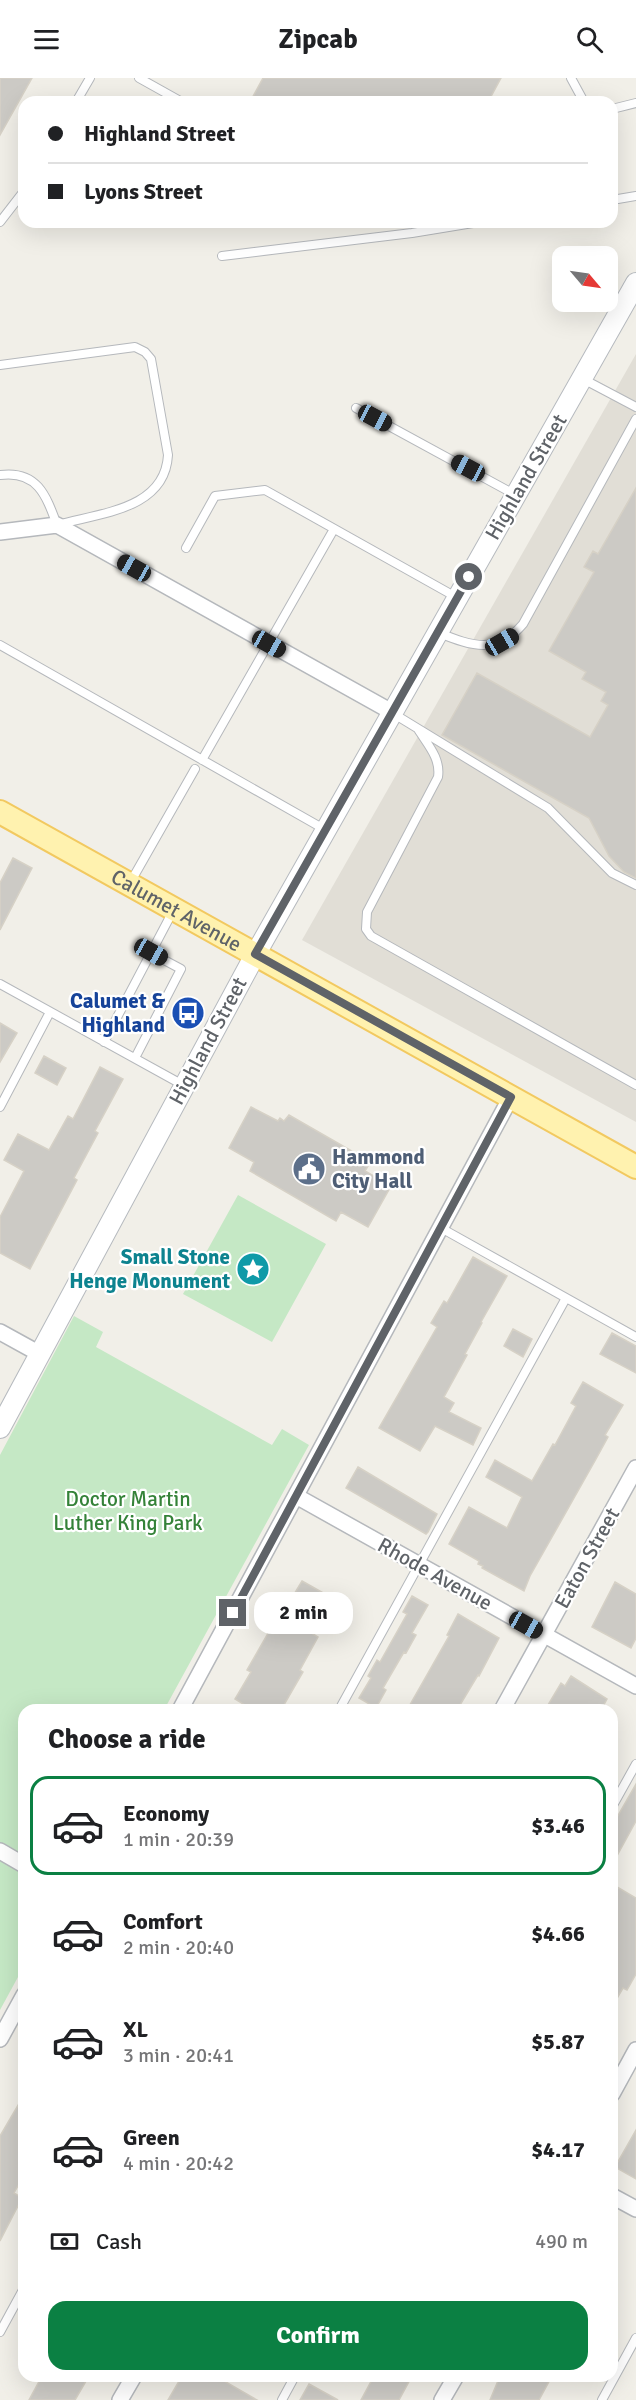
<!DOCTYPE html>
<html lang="en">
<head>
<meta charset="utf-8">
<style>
  body { margin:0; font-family:Signika,sans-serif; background:#f6f6f6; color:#202124; height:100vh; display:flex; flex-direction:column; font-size:22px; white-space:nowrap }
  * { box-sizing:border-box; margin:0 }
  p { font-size:20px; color:#757577 }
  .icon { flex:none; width:33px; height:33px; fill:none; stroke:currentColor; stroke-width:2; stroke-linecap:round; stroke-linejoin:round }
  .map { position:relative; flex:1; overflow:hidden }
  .side { position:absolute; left:18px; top:1626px; width:600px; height:678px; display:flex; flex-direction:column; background:#fff; border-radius:18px; box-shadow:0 6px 24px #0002 }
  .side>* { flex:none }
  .banner { position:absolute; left:18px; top:18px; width:600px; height:132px; border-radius:18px; box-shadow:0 6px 24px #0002; display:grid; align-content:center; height:132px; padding:0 30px; background:#fff }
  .needle { width:39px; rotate:119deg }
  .tools { position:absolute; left:552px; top:168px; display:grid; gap:12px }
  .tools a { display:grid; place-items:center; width:66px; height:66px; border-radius:12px; background:#fff; box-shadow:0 6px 24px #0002; font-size:30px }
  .end { position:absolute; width:27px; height:27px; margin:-14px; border:8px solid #5f6368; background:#fff; box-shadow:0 0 0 3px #fff }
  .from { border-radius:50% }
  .bubble { position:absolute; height:42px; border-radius:18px; background:#fff; box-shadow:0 6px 24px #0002; font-size:20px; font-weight:700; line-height:42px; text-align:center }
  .car { position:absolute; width:18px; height:36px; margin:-18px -9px; border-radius:8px; box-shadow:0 0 4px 2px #0007; background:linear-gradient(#222 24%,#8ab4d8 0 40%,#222 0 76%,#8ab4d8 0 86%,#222 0) }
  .banner b { display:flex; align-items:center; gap:21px; height:57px; font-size:22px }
  .banner b+b { border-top:2px solid #e0e0e0 }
  .banner i { width:15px; height:15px; background:#202124 }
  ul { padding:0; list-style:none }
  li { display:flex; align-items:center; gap:18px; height:99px; margin:0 12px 9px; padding:0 18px; border:3px solid transparent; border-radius:18px }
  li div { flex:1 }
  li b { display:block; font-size:22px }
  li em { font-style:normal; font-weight:700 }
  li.active { border-color:#0b8043 }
  li>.icon { width:54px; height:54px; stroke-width:1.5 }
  h2 { padding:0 30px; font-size:27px; line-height:72px }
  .pay { display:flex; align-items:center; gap:15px; height:66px; padding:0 30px; font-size:22px }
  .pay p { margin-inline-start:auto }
  .button { display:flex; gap:12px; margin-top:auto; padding:12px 30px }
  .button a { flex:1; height:69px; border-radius:18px; background:#0b8043; color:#fff; font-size:24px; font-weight:700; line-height:69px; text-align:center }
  header { display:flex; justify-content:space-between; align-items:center; height:78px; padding:0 30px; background:#fff; font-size:27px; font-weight:700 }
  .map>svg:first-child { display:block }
</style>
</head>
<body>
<header><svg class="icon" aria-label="menu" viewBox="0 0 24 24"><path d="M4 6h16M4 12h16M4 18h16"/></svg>Zipcab<svg class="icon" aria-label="search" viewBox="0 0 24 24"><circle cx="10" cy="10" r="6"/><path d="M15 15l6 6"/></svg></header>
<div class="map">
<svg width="636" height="2322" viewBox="0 0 636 2322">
  <rect width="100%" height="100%" fill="#f1efe8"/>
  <path fill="#e1ded6" d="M636 276V1044L302 862Z"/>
  <path fill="#c5e8c5" d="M238 1117 326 1166 272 1264 183 1216Z
    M74 1238 103 1254 96 1269 272 1367 282 1351 309 1367 164 1632H24V1888L0 1932V1377Z"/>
  <path fill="#cccac5" stroke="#d6d1c6" stroke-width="1.5" d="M0 0H32L0 57Z
    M263 0H501L488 24H250Z
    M636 410V800L624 794 609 778 589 740 442 657 477 595 590 659 608 627 601 623 606 614 582 601 586 594 549 573 594 494 584 489 593 473 598 476Z
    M13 780 32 790 0 852V805Z
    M0 945 17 955 0 984Z
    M44 978 66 990 57 1007 35 995Z
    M100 989 123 1001 95 1053 98 1055 74 1100 77 1102 30 1191 0 1175V1139L24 1093 4 1082 18 1056 49 1072 68 1038 73 1041Z
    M251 1029 278 1043 280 1040 284 1043 289 1037 364 1080 362 1084 368 1088 365 1093 391 1108 368 1149 341 1134 336 1143 250 1093 254 1084 229 1070Z
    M473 1179 507 1198 481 1244 482 1245 465 1276 467 1277 444 1319 454 1325 449 1334 481 1350 473 1367 435 1348 420 1373 379 1350 437 1249 431 1245 444 1223 447 1225Z
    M513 1251 532 1261 523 1279 504 1268Z
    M612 1255 636 1268V1295L600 1276Z
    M583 1304 623 1327 605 1357 608 1359 596 1381 530 1498 524 1513 482 1490 483 1488 478 1486 479 1483 449 1466 469 1429 507 1450 522 1419 486 1399 495 1382 532 1403 553 1366 555 1367 576 1328 571 1325Z
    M358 1389 437 1436 428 1454 426 1456 346 1410Z
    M302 1503 334 1521 313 1556 318 1559 300 1592 303 1594 281 1632H253L235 1621 251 1594 247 1592 279 1536 281 1538Z
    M615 1504 636 1516V1560L631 1570 592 1549Z
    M412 1518 428 1527 412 1555 416 1557 406 1575 404 1574 383 1610 386 1612 376 1630 359 1620 371 1600 368 1598 377 1582 380 1584 407 1536 403 1534Z
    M458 1536 499 1560 479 1598 478 1597 457 1632H407L449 1558 447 1557Z
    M571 1598 607 1621 601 1632H545L561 1605 565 1608Z
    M636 1706V1743L612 1787V1748Z
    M612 1806 636 1820V1896L627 1912 623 1910 612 1929Z
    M24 2017V2097L14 2115 22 2120 0 2163V2058Z
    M636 2052V2101L615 2089Z
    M42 2298H89L75 2322H29Z
    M182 2298H226L224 2303 257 2322H168Z
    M374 2298H412L399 2322H361Z
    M500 2298H552L539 2322H490Z
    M309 2306 338 2322H300Z"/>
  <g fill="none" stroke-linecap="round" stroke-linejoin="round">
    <defs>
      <path id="lane" d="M139 0 182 24
        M571 0 584 24
        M76 24 90 0
        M612 31 636 25
        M612 122 636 118
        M0 144 24 113
        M222 178 412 155 479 144
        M0 287 135 269 145 274 151 281 168 377C165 432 99 435 57 447 46 417 37 392 0 397
        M583 301 636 329
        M356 330 514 416
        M186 470 215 418 265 412 456 519
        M439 555C472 568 497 577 523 546L636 341
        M0 567 324 751
        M394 636 548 730 612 795 636 807
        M418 651C427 666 441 680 438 699L367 834 366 851 371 858 636 1007
        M202 682 334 451
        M130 805 195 691
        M0 906 183 1007
        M104 964 173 833
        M135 980 181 891 151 875
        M0 1029 50 934
        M441 1150 636 1259
        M339 1632 566 1220
        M612 1729 636 1686
        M0 2254 24 2210
        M282 2322 295 2298
        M602 2322 636 2260"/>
      <path id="street" d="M0 454 57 447 392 634
        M0 1254 40 1276
        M296 1418 636 1608
        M180 1632 511 1019
        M502 1632 636 1390
        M0 1773 24 1787
        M0 1961 24 1917
        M612 2016 636 1972
        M612 2118 636 2131
        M120 2322 134 2298
        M442 2322 456 2298"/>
      <path id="secondary" d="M0 1350 255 877 636 205"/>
      <g id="primary">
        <path id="s1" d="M0 734 636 1089"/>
      </g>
    </defs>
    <use href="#lane" stroke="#b5b8bc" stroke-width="10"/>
    <use href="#street" stroke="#b5b8bc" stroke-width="18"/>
    <use href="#secondary" stroke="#b6babf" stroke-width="22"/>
    <use href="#primary" stroke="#f2c960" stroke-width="26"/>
    <use href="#lane" stroke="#fff" stroke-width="8"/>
    <use href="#street" stroke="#fff" stroke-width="15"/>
    <use href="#secondary" stroke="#fff" stroke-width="20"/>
    <use href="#primary" stroke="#fff2af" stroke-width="22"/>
  </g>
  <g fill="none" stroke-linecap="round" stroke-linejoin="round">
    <path stroke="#5f6368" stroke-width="8" d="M233 1535 511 1019 255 876 469 499"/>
  </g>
  <defs>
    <symbol id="bus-disc" viewBox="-11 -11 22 22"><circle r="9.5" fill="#1a4fb4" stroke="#fff"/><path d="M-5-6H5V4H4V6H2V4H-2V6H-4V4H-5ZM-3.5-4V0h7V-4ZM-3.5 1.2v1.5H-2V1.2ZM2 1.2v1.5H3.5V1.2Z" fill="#fff"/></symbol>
    <symbol id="civic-disc" viewBox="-11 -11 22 22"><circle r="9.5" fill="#5c6f8a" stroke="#fff"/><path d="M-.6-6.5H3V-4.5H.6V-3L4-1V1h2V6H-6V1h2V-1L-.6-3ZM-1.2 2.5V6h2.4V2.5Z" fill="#fff"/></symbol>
    <symbol id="sight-disc" viewBox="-11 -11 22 22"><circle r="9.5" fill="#0f9aa8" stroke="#fff"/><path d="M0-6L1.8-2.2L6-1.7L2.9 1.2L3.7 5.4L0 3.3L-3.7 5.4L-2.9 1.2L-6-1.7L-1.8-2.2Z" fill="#fff"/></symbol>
  </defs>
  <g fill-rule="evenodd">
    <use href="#bus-disc" x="169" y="916" width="38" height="38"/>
    <use href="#civic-disc" x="290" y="1072" width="38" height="38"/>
    <use href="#sight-disc" x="234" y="1172" width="38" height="38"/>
  </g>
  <g text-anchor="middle" stroke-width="4.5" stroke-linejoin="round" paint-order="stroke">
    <g font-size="21" fill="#5f6368" stroke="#fff">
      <text transform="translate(526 399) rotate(-60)" y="7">Highland Street</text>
      <text dy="7" stroke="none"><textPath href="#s1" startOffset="202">Calumet Avenue</textPath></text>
      <text transform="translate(208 963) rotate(-62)" y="7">Highland Street</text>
      <text transform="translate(587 1480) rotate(-61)" y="7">Eaton Street</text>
      <text transform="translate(435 1496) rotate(29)" y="7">Rhode Avenue</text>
    </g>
    <g font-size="21" font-weight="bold" fill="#164399" stroke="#fff" text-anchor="end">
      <text x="165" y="930">Calumet &amp;<tspan x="165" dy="24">Highland</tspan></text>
    </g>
    <g font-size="21" font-weight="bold" fill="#4e5e75" stroke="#fff" text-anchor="start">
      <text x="332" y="1086">Hammond<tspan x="332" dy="24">City Hall</tspan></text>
    </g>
    <g font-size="21" font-weight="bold" fill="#0d838f" stroke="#fff" text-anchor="end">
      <text x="230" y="1186">Small Stone<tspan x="230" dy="24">Henge Monument</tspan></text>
    </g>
    <g font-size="21" fill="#348238" stroke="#fff">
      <text x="128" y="1428">Doctor Martin<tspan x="128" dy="24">Luther King Park</tspan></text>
    </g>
  </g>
</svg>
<div class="tools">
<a><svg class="needle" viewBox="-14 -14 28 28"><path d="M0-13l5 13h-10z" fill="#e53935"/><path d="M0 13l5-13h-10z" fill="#757577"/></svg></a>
</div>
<i class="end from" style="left:469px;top:499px"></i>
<i class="end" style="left:233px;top:1535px"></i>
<div class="bubble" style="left:254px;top:1514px;width:99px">2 min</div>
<i class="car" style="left:375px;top:340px;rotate:118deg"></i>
<i class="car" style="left:468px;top:390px;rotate:298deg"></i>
<i class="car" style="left:134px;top:490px;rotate:299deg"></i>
<i class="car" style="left:502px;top:564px;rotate:60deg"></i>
<i class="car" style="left:269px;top:566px;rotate:119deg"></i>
<i class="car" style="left:151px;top:874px;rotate:119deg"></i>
<i class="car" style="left:526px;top:1547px;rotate:119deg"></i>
<div class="banner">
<b><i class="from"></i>Highland Street</b>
<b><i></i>Lyons Street</b>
</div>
<section class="side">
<h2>Choose a ride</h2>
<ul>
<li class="active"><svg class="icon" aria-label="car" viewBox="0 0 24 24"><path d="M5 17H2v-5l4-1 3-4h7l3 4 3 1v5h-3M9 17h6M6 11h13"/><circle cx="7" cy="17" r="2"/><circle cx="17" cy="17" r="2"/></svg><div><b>Economy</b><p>1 min · 20:39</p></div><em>$3.46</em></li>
<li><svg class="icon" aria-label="car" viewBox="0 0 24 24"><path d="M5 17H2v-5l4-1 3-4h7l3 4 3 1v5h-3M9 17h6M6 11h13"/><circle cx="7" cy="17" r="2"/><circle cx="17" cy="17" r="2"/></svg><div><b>Comfort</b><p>2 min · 20:40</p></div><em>$4.66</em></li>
<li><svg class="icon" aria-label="car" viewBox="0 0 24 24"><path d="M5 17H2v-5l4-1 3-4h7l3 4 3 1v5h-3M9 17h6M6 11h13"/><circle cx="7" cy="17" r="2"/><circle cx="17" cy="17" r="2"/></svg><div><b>XL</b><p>3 min · 20:41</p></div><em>$5.87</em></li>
<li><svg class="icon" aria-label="car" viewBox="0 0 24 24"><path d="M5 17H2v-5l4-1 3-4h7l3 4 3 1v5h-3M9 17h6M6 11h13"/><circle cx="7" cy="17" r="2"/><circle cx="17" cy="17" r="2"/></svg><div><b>Green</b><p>4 min · 20:42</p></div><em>$4.17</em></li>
</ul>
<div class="pay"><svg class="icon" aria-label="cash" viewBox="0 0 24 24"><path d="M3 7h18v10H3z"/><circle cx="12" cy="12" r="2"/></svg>Cash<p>490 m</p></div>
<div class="button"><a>Confirm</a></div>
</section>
</div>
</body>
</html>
